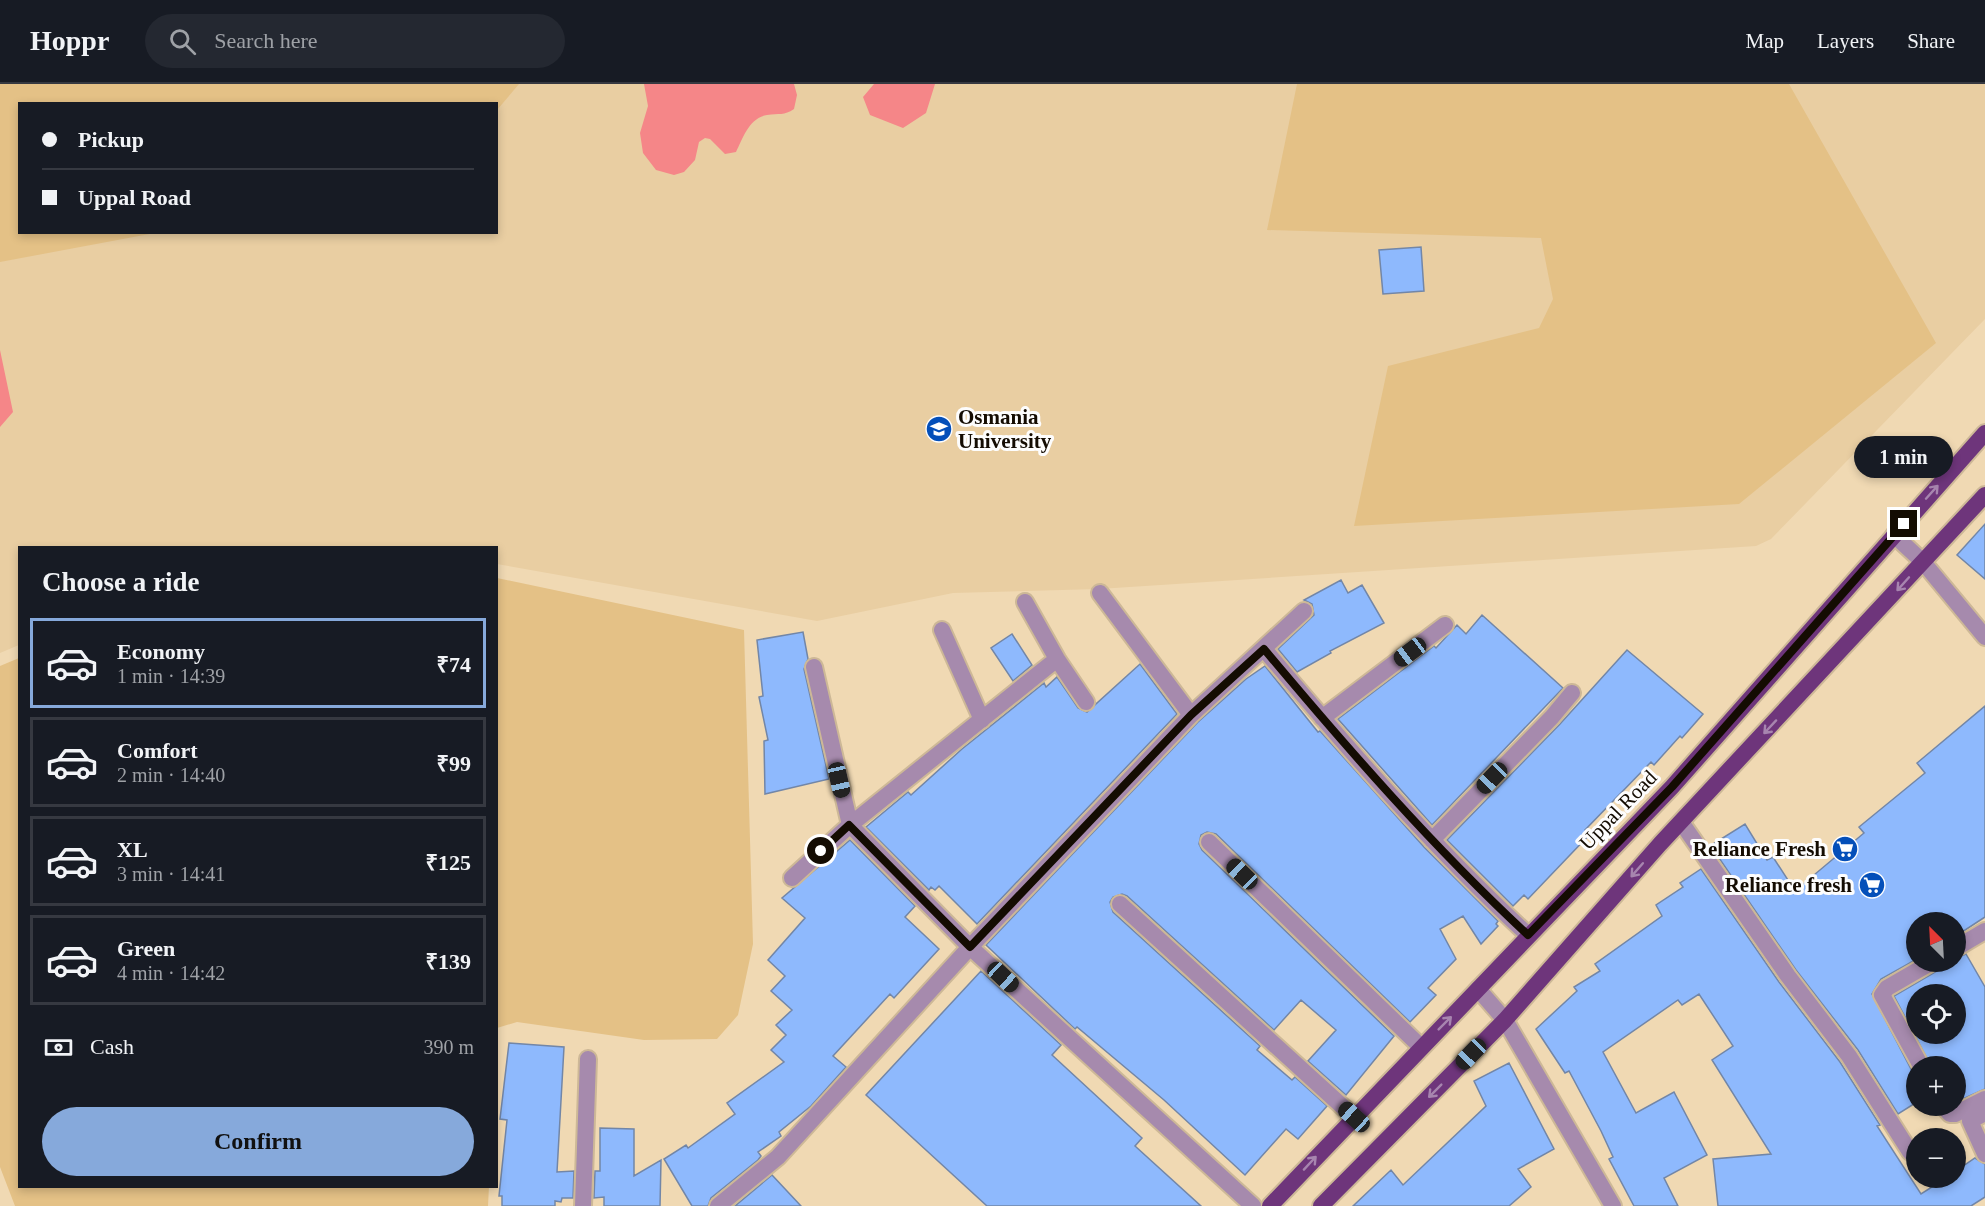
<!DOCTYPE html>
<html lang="en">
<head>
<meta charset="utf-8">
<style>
  body { margin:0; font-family:Georgia,serif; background:#242831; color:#f1f3f6; height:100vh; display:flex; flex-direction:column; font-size:22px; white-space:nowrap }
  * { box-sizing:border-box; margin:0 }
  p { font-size:20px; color:#9ea1a6 }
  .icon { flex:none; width:33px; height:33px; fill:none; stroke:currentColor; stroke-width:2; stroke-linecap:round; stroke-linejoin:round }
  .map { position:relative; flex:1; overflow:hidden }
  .side { position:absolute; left:18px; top:462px; width:480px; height:642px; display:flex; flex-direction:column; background:#171b24; border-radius:0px; box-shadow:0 3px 9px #0003 }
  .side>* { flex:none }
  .hud { position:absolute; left:18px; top:18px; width:480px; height:132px; border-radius:0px; box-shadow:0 3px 9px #0003; display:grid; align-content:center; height:132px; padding:0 24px; background:#171b24 }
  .needle { width:39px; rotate:336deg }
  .tools { position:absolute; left:1906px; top:828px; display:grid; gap:12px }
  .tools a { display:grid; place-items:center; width:60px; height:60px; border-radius:50%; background:#171b24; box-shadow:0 3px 9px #0003; font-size:30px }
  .end { position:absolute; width:27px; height:27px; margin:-14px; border:8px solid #140c02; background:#fff; box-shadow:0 0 0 3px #fff }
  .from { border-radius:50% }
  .bubble { position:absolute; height:42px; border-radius:21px; background:#171b24; box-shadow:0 3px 9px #0003; font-size:20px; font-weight:700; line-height:42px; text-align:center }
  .car { position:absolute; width:18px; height:36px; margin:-18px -9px; border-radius:8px; box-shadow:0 0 4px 2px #0007; background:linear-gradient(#222 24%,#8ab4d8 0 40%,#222 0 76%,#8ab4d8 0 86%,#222 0) }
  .hud b { display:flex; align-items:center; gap:21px; height:57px; font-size:22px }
  .hud b+b { border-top:2px solid #363941 }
  .hud i { width:15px; height:15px; background:#f1f3f6 }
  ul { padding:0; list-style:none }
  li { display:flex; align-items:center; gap:18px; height:90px; margin:0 12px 9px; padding:0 12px; border:3px solid #363941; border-radius:0px }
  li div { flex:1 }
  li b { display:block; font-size:22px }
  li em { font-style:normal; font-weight:700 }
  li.selected { border-color:#86a9db }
  li>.icon { width:54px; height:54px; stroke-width:1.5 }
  h2 { padding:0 24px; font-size:27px; line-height:72px }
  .pay { display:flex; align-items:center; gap:15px; height:66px; padding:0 24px; font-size:22px }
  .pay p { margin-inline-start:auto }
  .cta { display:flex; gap:12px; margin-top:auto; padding:12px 24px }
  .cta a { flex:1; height:69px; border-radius:36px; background:#86a9db; color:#111; font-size:24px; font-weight:700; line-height:69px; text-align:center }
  header { display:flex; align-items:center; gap:36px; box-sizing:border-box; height:84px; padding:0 30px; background:#171b24; border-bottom:2px solid #363941 }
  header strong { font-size:28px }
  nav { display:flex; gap:33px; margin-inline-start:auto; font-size:21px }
  .search { width:420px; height:54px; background:#242831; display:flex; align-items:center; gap:15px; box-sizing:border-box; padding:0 21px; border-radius:33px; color:#9ea1a6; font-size:22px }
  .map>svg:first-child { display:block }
</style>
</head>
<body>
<header>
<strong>Hoppr</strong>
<div class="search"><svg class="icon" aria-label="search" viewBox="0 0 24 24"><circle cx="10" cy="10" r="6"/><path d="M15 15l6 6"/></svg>Search here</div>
<nav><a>Map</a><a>Layers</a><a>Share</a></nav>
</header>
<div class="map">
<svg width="1985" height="1122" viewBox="0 0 1985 1122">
  <rect width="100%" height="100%" fill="#f0d9b3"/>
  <path fill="#e9cea2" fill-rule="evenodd" d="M0 0H1985V235L1771 455 1756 462 1099 505 953 509 817 537 497 480 496 464H20L19 561 0 569ZM20 20H496V148H20Z"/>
  <path fill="#e4c186" d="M0 0H519L497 26 496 20H20V148L155 149 0 178Z
    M1297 0H1789L1936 259 1739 420 1354 442 1388 282 1539 244 1553 215 1541 154 1267 146Z
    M497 494 744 546 753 860 738 931 717 955 644 956 517 938 497 944Z
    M19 574 20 1102H489L488 1122H15L0 1083V582Z"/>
  <path fill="#f58688" d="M644 0H794L797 11 794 25C784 32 779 29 767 31 749 34 743 54 736 68L725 70 710 55 705 54 699 58 695 76 684 88 674 91 656 86 643 69 640 49 648 22Z
    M874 0H935L926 29 903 44 870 31 863 13Z
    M0 266 13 328 0 343Z"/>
  <path fill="#8eb9fd" stroke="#7286a7" stroke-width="1.5" fill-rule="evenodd" d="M1421 163 1424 207 1383 210 1379 166Z
    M1985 440V495L1957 471Z
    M1341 496 1348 509 1362 501 1384 539 1330 567 1331 569 1297 588 1278 565 1314 531 1312 520 1304 516Z
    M1482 531 1563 604 1432 741 1338 635 1434 562 1436 564 1457 541 1466 550Z
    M803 548 808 575 804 585 829 695 765 710 764 657 768 656 759 613 763 612 757 556Z
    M1012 550 1032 581 1013 597 991 564Z
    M1627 566 1703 630 1682 654 1680 652 1654 681 1651 678 1585 746 1590 750 1528 815 1524 811 1513 822 1447 756 1560 640Z
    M1140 580 1177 630 977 840 939 802 935 806 931 803 929 806 866 743 908 708 911 711 962 665 1044 599 1046 603 1057 593 1078 624 1087 628Z
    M1265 582 1318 648 1320 647 1424 763 1498 837 1496 840 1498 842 1481 860 1463 832 1440 845 1456 875 1428 904 1436 911 1410 938 1216 750 1207 748 1201 751 1199 760 1202 766 1394 952 1346 1011 1308 977 1336 946 1301 916 1274 946 1127 812 1122 810 1113 813 1110 818 1113 828 1260 962 1257 966 1292 996 1295 993 1327 1022 1298 1055 1286 1045 1245 1091 1164 1016 1077 943 1075 945 986 861 1198 638 1246 595Z
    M1985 622V833L1956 852V838H1917V875L1881 895 1872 910 1912 987 1917 991V1018L1898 1030 1858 966 1796 886 1719 774 1721 772 1713 760 1745 740 1767 776 1773 773 1795 807 1864 749 1859 743 1925 689 1917 679Z
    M850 756 915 822 905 833 939 865 894 914 890 910 833 972 846 983 811 1022 779 1048 781 1052 758 1068 761 1072 758 1076 711 1114 708 1122H692L664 1075 686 1061 688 1064 735 1030 727 1019 784 978 771 966 786 951 776 941 792 926 771 907 785 892 768 876 805 834 782 814Z
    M1701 785 1779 898 1840 978 1880 1041 1877 1042 1921 1110 1946 1094H1956V1087L1975 1074 1985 1080V1113L1971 1122H1718L1713 1075 1771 1070 1712 976 1733 962 1699 910 1682 921 1678 916 1603 968 1636 1029 1674 1008 1707 1071 1664 1094 1678 1122H1634L1609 1075 1613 1073 1601 1047 1569 987 1565 989 1536 945 1577 907 1574 903 1600 887 1595 880 1662 832 1656 821 1683 803 1680 799Z
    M1966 870 1985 903V1005L1956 1018V982H1931L1894 912 1937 887 1942 878H1956V874ZM1917 910H1956V950H1917Z
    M981 887 1061 961 1052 971 1142 1054 1135 1062 1201 1122H987L866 1011Z
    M509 959 564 963 557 1088 574 1087 573 1114H562L561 1118 555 1117V1122H502V1112H499L507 1036 500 1035Z
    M1509 979 1554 1065 1518 1085 1531 1103 1509 1122H1353L1391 1086 1403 1101 1486 1022 1474 997Z
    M600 1044 634 1045V1092L661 1076 660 1122H604V1113L594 1114 595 1087H600Z
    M772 1091 801 1122H735Z"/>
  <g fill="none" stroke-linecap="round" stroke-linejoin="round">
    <defs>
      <path id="minor" d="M1894 451 1923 478 1985 553
        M1100 509 1191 631
        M1025 518 1057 575 1086 618
        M942 546 982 636
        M1264 565C1347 664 1433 763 1528 851
        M814 583 850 741 970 863 1253 1122
        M1322 634 1445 541
        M1681 738 1788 892 1849 972 1910 1068
        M1432 756 1552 633 1572 609
        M1209 758 1421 963
        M792 794 850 741 1057 575
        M1120 820 1354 1033
        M1956 864 1985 847
        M1478 905 1505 936 1613 1122
        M1921 982 1882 911 1887 904 1932 878
        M1943 1022 1950 1030H1955L1985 1015
        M1985 1029 1970 1037 1985 1070
        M583 1122 588 975
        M718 1122 778 1073 970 863 1191 631 1304 527"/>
      <path id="trunk" d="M1270 1122 1672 703 1985 349
        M1321 1122 1505 936 1660 760 1985 411"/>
    </defs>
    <use href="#minor" stroke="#cdb897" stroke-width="20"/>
    <use href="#trunk" stroke="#cdb897" stroke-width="20"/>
    <use href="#minor" stroke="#a68aad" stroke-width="16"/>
    <use href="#trunk" stroke="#6e357b" stroke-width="16"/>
  </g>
  <defs><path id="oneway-shaft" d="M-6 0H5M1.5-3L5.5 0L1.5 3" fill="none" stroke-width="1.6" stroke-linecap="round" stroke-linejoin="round" transform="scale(1.5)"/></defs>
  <g stroke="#a785af">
    <use href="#oneway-shaft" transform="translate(1932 408) rotate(-48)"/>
    <use href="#oneway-shaft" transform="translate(1903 500) rotate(132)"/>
    <use href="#oneway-shaft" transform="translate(1770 643) rotate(133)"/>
    <use href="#oneway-shaft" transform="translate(1637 786) rotate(131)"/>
    <use href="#oneway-shaft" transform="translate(1445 939) rotate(-45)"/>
    <use href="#oneway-shaft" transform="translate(1435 1007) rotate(135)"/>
    <use href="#oneway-shaft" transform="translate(1310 1079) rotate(-47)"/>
  </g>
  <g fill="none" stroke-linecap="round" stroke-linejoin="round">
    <path stroke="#140c02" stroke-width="8" d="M821 767 849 741 970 863 1191 631 1264 565C1347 664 1433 763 1528 851L1672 703 1904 440"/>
  </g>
  <defs>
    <symbol id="university-disc" viewBox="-11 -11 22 22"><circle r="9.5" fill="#044fb9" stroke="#fdfdfd"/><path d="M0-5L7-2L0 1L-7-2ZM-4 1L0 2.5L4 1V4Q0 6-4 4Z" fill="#fff"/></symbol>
    <symbol id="supermarket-disc" viewBox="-11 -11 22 22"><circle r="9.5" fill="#044fb9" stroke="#fdfdfd"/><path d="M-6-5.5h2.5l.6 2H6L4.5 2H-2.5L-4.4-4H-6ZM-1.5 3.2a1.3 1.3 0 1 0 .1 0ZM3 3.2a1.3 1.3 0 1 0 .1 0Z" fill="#fff"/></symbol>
  </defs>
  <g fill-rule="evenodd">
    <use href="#university-disc" x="924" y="330" width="30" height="30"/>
    <use href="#supermarket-disc" x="1830" y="750" width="30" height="30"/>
    <use href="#supermarket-disc" x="1857" y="786" width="30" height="30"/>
  </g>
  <g text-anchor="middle" stroke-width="6" stroke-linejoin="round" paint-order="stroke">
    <g font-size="21" font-weight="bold" fill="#140c02" stroke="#fdfdfd" text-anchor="end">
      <text x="958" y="340" text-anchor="start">Osmania<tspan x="958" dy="24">University</tspan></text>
      <text x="1826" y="772">Reliance Fresh</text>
      <text x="1852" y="808">Reliance fresh</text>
    </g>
    <g font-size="21" fill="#140c02" stroke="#fdfdfd">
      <text transform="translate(1618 726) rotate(-46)" y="7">Uppal Road</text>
    </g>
  </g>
</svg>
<div class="tools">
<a><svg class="needle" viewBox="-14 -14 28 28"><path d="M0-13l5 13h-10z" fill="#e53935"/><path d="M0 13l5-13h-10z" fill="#9ea1a6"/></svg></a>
<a><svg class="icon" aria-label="locate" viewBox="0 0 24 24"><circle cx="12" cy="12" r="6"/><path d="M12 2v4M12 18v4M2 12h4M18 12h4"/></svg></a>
<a>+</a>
<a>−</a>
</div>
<i class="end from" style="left:821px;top:767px"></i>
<i class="end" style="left:1904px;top:440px"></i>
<div class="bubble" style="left:1854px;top:352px;width:99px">1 min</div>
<i class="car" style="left:1410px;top:568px;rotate:233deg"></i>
<i class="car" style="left:1492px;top:694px;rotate:224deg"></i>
<i class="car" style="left:839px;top:696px;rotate:167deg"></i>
<i class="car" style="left:1242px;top:790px;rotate:314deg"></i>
<i class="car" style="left:1003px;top:893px;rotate:133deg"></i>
<i class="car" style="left:1471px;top:970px;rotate:224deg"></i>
<i class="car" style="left:1354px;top:1033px;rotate:312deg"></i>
<div class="hud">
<b><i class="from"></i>Pickup</b>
<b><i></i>Uppal Road</b>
</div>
<section class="side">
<h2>Choose a ride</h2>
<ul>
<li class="selected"><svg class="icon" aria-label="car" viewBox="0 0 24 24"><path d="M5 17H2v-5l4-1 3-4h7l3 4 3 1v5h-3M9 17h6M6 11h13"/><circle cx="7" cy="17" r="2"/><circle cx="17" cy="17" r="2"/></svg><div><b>Economy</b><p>1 min · 14:39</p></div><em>₹74</em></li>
<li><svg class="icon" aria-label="car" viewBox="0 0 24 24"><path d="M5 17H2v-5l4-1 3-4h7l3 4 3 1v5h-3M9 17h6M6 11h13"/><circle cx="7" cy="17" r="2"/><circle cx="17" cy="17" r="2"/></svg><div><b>Comfort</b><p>2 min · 14:40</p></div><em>₹99</em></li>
<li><svg class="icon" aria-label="car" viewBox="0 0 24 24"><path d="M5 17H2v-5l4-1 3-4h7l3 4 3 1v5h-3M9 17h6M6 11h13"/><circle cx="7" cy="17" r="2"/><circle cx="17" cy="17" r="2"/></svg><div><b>XL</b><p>3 min · 14:41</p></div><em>₹125</em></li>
<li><svg class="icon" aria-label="car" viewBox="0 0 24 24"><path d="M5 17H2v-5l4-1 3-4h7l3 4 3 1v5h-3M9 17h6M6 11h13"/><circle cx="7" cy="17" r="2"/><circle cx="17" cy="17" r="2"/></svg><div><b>Green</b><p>4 min · 14:42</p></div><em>₹139</em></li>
</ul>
<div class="pay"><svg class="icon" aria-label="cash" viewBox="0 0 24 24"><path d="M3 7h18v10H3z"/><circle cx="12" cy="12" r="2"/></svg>Cash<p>390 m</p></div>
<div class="cta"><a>Confirm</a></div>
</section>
</div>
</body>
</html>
